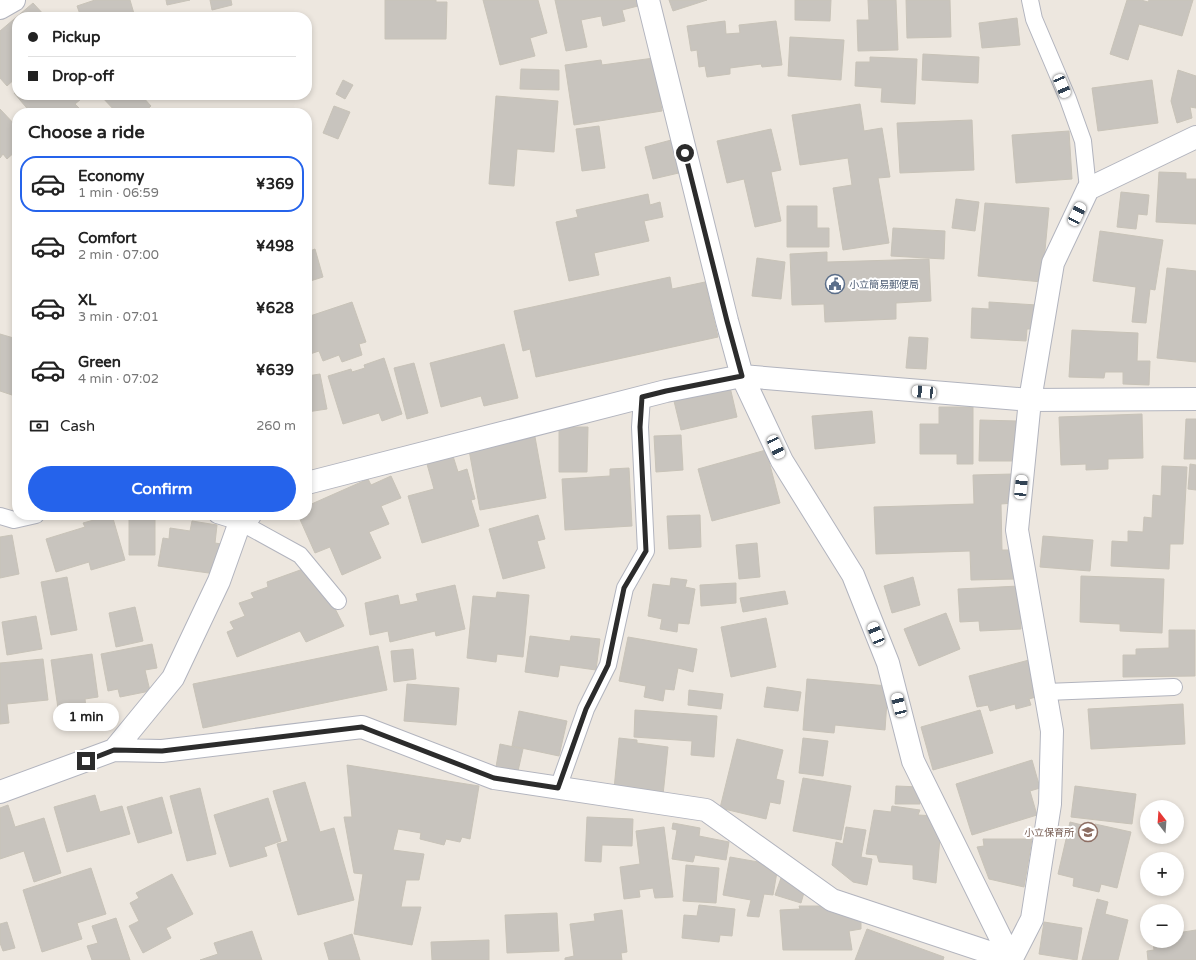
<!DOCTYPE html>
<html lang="en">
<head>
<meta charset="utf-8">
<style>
  body { margin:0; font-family:"Varela Round","Noto Sans JP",sans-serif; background:#f2f2f2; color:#222; height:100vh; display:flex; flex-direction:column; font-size:15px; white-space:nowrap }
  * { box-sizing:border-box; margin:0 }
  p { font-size:13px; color:#767676 }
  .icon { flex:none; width:22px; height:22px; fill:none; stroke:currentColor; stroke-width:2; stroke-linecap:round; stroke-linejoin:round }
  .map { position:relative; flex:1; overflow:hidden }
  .drawer { position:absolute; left:12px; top:108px; width:300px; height:412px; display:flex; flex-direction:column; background:#fff; border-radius:16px; box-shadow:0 2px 6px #0003 }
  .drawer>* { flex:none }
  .guide { position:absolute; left:12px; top:12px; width:300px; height:88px; border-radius:16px; box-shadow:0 2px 6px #0003; display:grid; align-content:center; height:88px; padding:0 16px; background:#fff }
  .needle { width:26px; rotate:343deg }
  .buttons { position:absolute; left:1140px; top:800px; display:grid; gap:8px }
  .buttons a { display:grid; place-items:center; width:44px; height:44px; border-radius:50%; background:#fff; box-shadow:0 2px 6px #0003; font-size:20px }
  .end { position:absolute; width:18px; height:18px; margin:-9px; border:5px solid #2c2c2c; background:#fff; box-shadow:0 0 0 2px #fff }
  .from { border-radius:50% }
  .bubble { position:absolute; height:28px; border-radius:14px; background:#fff; box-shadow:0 2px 6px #0003; font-size:13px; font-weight:800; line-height:28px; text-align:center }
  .car { position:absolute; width:12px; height:24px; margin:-12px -6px; border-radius:5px; box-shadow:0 0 3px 1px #0007; background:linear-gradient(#fff 24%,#345 0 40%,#fff 0 76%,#345 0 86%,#fff 0) }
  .guide b { display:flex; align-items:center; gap:14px; height:38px; font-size:15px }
  .guide b+b { border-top:1px solid #e0e0e0 }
  .guide i { width:10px; height:10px; background:#222 }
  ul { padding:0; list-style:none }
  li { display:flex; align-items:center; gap:12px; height:56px; margin:0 8px 6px; padding:0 8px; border:2px solid transparent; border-radius:16px }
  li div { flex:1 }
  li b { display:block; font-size:15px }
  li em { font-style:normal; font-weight:800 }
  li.on { border-color:#2563eb }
  li>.icon { width:36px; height:36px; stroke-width:1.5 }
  h2 { padding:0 16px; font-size:18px; line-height:48px }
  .pay { display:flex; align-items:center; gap:10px; height:44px; padding:0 16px; font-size:15px }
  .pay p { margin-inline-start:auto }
  .primary-button { display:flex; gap:8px; margin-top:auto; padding:8px 16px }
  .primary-button a { flex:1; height:46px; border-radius:24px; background:#2563eb; color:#fff; font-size:16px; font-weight:800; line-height:46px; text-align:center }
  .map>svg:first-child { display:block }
</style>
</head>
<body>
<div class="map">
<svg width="1196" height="960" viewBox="0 0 1196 960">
  <rect width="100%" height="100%" fill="#ede7df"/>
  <path fill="#c8c4be" stroke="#c8c3b8" d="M95 0H130L135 17H81L77 6Z
    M166 0H190L167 5Z
    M210 0H231L232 5 212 10Z
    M385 0H436V2H447L446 39H385Z
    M483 0H538L547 33 530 38 535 56 500 65Z
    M555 0H640L642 5 622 10 625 21 603 26 601 16 581 20 587 47 566 51Z
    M669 0H707L673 11Z
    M795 0H831L830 21 795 20Z
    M868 0H896L898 50 858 51 857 20H869Z
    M906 0H950L951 37 907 38Z
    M1127 0H1141L1148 2 1149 0H1193L1182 36 1139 24 1128 60 1110 54Z
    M33 3 46 17H17V77L7 86 0 78V31Z
    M1017 18 1020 45 982 48 979 23Z
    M725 21 726 34 740 33 739 25 776 21 782 65 762 67 761 64 730 68V74L707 77 705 66 699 67 697 50 691 51 687 26Z
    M790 37 844 40 841 80 788 76Z
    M923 54 979 57 978 83 922 80Z
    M870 57 917 59 915 104 881 102 882 88 855 86 856 62H870Z
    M654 58 662 111 574 125 565 65 601 60 602 65Z
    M521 69 559 70V90L520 89Z
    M1178 70 1196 76V108L1190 107 1192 118 1177 123 1171 101Z
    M343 80 353 85 345 99 336 94Z
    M1152 80 1158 123 1098 131 1092 88Z
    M17 91V95H77L81 99 75 104 81 110 77 113H31L14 93Z
    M100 95H141L151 106 143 113H117Z
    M496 96 558 101 554 152 517 149 514 186 489 184Z
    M860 104 864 131 882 128 890 177 878 178 889 243 843 250 833 188 852 185 848 158 800 165 792 115Z
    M334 106 350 112 338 139 323 133Z
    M0 109 17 127V150L7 159 3 154 0 158Z
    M972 120 974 170 900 173 897 123Z
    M599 126 605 168 582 171 576 129Z
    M771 129 781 170 771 172 781 221 755 227 744 179 727 183 717 141Z
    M1069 131 1072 179 1016 183 1012 135Z
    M675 139 683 172 653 179 645 147Z
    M1159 172 1186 173V179H1196V224L1156 222Z
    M1121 192 1149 195 1147 215 1138 214 1136 229 1117 227Z
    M648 194 650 205 660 202 663 217 644 221 649 241 594 253 599 275 569 281 556 222 578 217 576 210Z
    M956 199 979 202 975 231 952 228Z
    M985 203 1049 208 1042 282 978 276Z
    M787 206H817V228H829V247H787Z
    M893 228 945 231 944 259 891 256Z
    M1100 231 1163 240 1155 290 1150 289 1146 323 1132 322 1136 287 1093 281Z
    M315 249 323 277 307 282V252Z
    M827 252V262L929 259 931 301 896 303V319L825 322 824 304 792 305 790 254Z
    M757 258 785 262 781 299 752 296Z
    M1167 268 1196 271V362L1157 358Z
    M670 277 672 289 705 282 718 337 536 377 530 349 523 351 514 311Z
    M352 302 366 342 359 344 362 355 342 362 339 355 323 361 319 351 307 355V317Z
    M989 302 1037 305 1036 329H1027L1026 341 971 338 972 308 989 309Z
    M1072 330 1138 333 1137 361H1150L1149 385 1123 384V372H1105L1104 378 1069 377Z
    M0 334 17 339V389L15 396 0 391Z
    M909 337 928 338 926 369 906 368Z
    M504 344 518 398 484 406 481 396 441 407 430 363Z
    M384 358 402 414 382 421 379 413 343 424 328 376 351 369 352 372 365 368 364 365Z
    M414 363 428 413 407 419 394 368Z
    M320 374 327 409 307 412V376Z
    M730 387 737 417 681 430 674 401Z
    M939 407H973V464H957V454H920V424H939Z
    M872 411 875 443 815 449 812 416Z
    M1142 414 1143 458 1108 459V469L1086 470V464L1061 465 1059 417Z
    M1186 419H1196V459H1184Z
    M980 420 1017 421 1016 461H979Z
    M559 427H588L587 472H559Z
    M681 435 683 470 656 472 654 436Z
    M535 437 546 498 480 510 469 450Z
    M766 450 780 503 712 521 698 469Z
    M453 456 458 472 467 469 475 499 471 500 479 526 422 543 408 496 434 489 427 464Z
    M1190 464 1196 465V490L1188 489Z
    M1162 466 1187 467 1183 544H1170L1169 569 1111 566 1112 541 1128 542V531L1143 532 1144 517 1152 518 1153 495 1161 496Z
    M629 468 632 526 565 530 562 479 610 476V469Z
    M1013 474 1014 503 1001 504 1002 550H1016V579L971 580 970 551 876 554 874 507 974 504 973 475Z
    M391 476 401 498 381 506 389 524 369 532 381 558 342 575 330 547 315 553 298 515H307V506L368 479 371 485Z
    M112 515 125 560 91 570 89 562 56 572 46 539 85 527 83 523Z
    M129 515H155V555H129Z
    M538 515 545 539 537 541 545 568 503 579 489 529Z
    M700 515 701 547 669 549 667 516Z
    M192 521 217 525 215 543 221 544 216 574 158 566 163 538 169 539 170 528 190 531Z
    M12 535 19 574 0 578V537Z
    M1043 536 1093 540 1090 571 1040 567Z
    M757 543 760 577 739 579 736 545Z
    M303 569 329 597 344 626 306 642 300 631 237 657 227 632 234 629 230 622 245 616 239 603 254 598 251 593 268 587 267 582Z
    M1081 576 1164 579 1162 633 1120 631V624L1080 622Z
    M67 577 77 630 51 635 41 582Z
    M913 577 920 605 892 613 884 586Z
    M671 578 687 580 685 587 695 589 689 624 678 623 677 632 660 629 662 619 648 616 653 584 670 586Z
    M736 583V603L701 606 700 585Z
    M455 585 465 629 436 636 435 631 390 642 388 631 370 635 365 603 398 595 400 605 418 601 416 594Z
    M1019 586 1021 629 980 631 979 621 960 622 958 589Z
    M785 591 788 604 743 612 740 598Z
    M497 592 529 595 523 657 497 654 496 662 467 658 473 596 496 598Z
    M135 607 143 641 116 647 109 613Z
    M946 613 960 649 919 666 904 629Z
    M36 616 42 649 7 655 2 622Z
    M766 618 776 667 731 677 721 627Z
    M1169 630H1195V676L1123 677V655H1136V649L1169 648Z
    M530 636 570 641 571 636 600 639 596 670 560 665 558 677 525 672Z
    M628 637 697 649 693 672 678 668 674 690 665 689 663 701 644 697 646 686 619 681Z
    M152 644 157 668 145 670 150 691 120 697 118 689 108 691 101 654Z
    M378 646 387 690 203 728 193 684Z
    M413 649 416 679 394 682 391 651Z
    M92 654 98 697 85 699 88 725 61 729 51 660Z
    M43 659 48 700 7 704 9 723 0 724V663Z
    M1029 660 1039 696 1029 699 1031 705 1016 709 1015 704 990 711 988 705 977 707 969 676Z
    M807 679 888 686 885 730 835 725 834 733 803 730Z
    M407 684 459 688 456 725 404 721Z
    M767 687 801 692 798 711 764 707Z
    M689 690 723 694 721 709 688 705Z
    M1183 704 1185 744 1091 749 1088 709Z
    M635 710 717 716 714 757 691 755 692 741 634 737Z
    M980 710 993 753 933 770 921 727Z
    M519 711 567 721 559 756 512 746Z
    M619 738 637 740V743L668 747 663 795 614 789Z
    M803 738 828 741 823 776 799 773Z
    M737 739 783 750 776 779 784 781 780 804 770 802 766 819 720 808Z
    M500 744 523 749 518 771 496 767Z
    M1032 760 1040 788 1030 791 1037 815 972 835 956 784Z
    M347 765 479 786 470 839 462 837 460 842 446 839 444 845 420 839 421 833 398 829 393 850 424 854 419 880H406L401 907H421L412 945 354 934 363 874 354 873 344 817H352Z
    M803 778 851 786 841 840 793 831Z
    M305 782 320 832 334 828 354 900 298 915 277 844 288 841 273 791Z
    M896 786 920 787V804H895Z
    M1075 786 1136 794 1132 824 1071 817Z
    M200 788 216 854 187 861 170 796Z
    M95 795 100 812 122 806 130 834 67 852 54 807Z
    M162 797 172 833 138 843 127 807Z
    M268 798 281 841 264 847 267 856 230 867 214 815Z
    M8 805 15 827 44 818 61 873 34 882 24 851 0 859V808Z
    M892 806 920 810 918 815 936 816 941 827 936 883 913 879V865L879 862 877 855 866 854 874 810 891 812Z
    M587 817 633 819 632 846 602 845 601 862 585 861Z
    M1070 822 1094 828 1095 824 1131 832 1117 888 1101 884 1099 892 1073 886 1074 878 1058 874Z
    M673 823 700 828 699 836 729 842 726 860 695 855 693 862 672 859 677 830 672 829Z
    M664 827 673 897 655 898 653 888 639 890 640 897 624 899 620 867 640 864 636 831Z
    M846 827 866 830 861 857 872 859 867 885 853 882 832 865 836 842 843 844Z
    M983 839H1032L1024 887 989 879 977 847 984 846Z
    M730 857 770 864 769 870 777 872 773 895 764 894 759 917 747 916 751 900 723 895Z
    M686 865 719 868 716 903 683 901Z
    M91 868 106 914 77 923 82 939 42 952 23 890Z
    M172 874 193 914 166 928 171 938 143 953 129 926 139 921 130 903 139 898 136 893Z
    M781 878 797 883 805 889 801 903 775 895Z
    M1097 899 1108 902 1105 914 1128 920 1118 960H1082Z
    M699 905 735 909 732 936 720 935 719 942 682 938 684 915 697 916Z
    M799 906H826L861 920V929L849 931 852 950H783L780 910 800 909Z
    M622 910 627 952 621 953 622 960H565V958L574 956 570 924 595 921 594 914Z
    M557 913 559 951 507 953 505 915Z
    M116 918 130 960H92L87 946 98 943 92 926Z
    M7 922 15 948 3 951 0 943V924Z
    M1044 922 1082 928 1077 960 1039 954Z
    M867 929 944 957 943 960H855Z
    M1196 930V960H1148L1147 951 1154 950 1153 941H1177V933Z
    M252 931 262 960H200L218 954 214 943Z
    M352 934 360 960H329L324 943Z
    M489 940V960H432L431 942Z"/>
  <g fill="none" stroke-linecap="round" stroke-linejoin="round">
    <defs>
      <path id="service" d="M1030 0 1034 19 1068 99 1083 141 1088 189
        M217 515 240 522 300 555 338 601
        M0 516 14 520 36 515
        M1046 692 1174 687
        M558 788 586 709 608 665 625 588 646 551 640 427 642 397"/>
      <path id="minor" d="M648 0 727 321 742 376 782 461 853 575 888 663 913 761 1011 959
        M0 8 14 0
        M307 483 666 391 742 376 1030 400 1196 399
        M114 750 173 678 219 581 240 522 250 515
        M0 792 114 750 162 751 362 727 494 778 706 810 832 900 1012 960
        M1011 960 1032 919 1050 804 1052 731 1017 530 1030 400 1053 263 1088 189 1196 137"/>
    </defs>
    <use href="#service" stroke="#b2b4be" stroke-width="18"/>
    <use href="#minor" stroke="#b2b4be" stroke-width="24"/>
    <use href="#service" stroke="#fff" stroke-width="16"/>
    <use href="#minor" stroke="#fff" stroke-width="22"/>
  </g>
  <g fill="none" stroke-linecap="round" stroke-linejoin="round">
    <path stroke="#2c2c2c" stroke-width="5" d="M86 761 114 750 162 751 362 727 494 778 558 788 586 709 608 665 624 588 646 551 640 427 642 397 666 391 742 376 727 321 685 153"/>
  </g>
  <defs>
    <symbol id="civic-ring" viewBox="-11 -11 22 22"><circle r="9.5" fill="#fff" stroke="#5c6f8a" stroke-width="1.5"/><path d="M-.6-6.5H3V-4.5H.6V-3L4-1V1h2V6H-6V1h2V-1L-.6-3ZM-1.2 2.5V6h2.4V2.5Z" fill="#5c6f8a"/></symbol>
    <symbol id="school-ring" viewBox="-11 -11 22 22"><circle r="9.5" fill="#fff" stroke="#8d6e63" stroke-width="1.5"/><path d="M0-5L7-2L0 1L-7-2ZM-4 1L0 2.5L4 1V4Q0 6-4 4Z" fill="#8d6e63"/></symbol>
  </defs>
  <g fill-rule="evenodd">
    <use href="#civic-ring" x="824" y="273" width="22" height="22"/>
    <use href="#school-ring" x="1077" y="821" width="22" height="22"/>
  </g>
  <g text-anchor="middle" stroke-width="4" stroke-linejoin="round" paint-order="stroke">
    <g font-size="10" fill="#4e5e75" stroke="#fff" text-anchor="start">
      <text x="849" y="288">小立簡易郵便局</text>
    </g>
    <g font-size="10" fill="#785e54" stroke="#fff" text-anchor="end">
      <text x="1074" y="836">小立保育所</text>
    </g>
  </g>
</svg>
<div class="buttons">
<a><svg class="needle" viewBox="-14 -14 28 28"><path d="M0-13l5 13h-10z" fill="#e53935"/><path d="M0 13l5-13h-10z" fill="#767676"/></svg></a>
<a>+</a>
<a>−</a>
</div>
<i class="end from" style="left:685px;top:153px"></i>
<i class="end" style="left:86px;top:761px"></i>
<div class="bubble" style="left:53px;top:703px;width:66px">1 min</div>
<i class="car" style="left:1062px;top:86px;rotate:157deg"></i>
<i class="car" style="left:1077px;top:214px;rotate:26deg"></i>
<i class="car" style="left:924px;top:392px;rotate:275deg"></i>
<i class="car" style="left:776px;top:447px;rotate:155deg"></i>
<i class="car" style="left:1021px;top:487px;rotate:6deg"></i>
<i class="car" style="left:876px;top:634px;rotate:338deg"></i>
<i class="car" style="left:899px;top:705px;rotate:346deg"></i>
<div class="guide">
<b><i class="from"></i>Pickup</b>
<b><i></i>Drop-off</b>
</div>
<section class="drawer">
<h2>Choose a ride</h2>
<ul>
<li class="on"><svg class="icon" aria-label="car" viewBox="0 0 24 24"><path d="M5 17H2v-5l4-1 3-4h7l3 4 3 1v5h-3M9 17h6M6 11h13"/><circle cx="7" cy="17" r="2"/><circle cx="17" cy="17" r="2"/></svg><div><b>Economy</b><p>1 min · 06:59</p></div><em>¥369</em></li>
<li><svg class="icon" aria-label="car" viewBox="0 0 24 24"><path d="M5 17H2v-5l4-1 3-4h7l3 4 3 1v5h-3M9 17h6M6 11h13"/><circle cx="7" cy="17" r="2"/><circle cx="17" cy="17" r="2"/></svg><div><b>Comfort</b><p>2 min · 07:00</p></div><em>¥498</em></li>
<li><svg class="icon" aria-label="car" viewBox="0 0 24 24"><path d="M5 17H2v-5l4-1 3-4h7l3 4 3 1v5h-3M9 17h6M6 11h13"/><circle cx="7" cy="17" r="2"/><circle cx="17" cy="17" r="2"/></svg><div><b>XL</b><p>3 min · 07:01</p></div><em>¥628</em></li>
<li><svg class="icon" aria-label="car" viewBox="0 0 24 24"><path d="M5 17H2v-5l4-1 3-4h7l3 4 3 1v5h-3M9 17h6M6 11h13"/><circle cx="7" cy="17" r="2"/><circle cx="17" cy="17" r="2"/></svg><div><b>Green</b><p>4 min · 07:02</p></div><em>¥639</em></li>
</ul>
<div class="pay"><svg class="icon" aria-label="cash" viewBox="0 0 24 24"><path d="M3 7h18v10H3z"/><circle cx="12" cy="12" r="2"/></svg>Cash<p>260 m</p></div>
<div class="primary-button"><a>Confirm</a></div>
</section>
</div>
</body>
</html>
